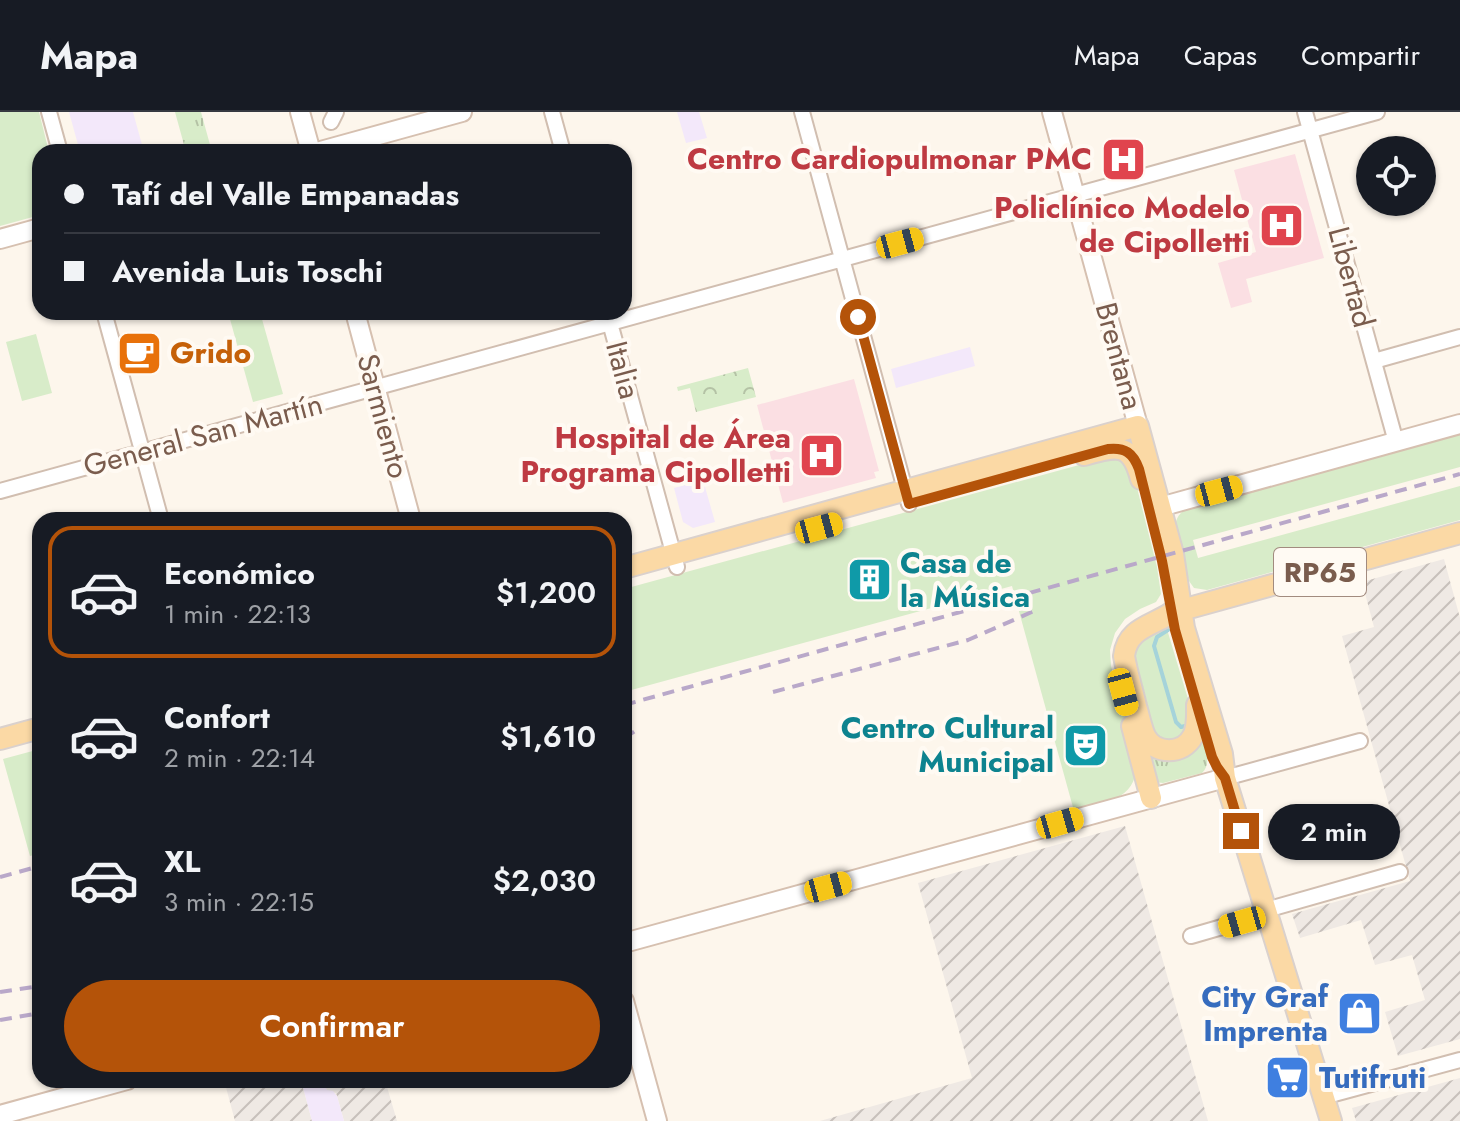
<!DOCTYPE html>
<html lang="es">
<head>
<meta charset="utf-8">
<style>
  body { margin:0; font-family:Jost,sans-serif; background:#20242c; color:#f1f3f6; height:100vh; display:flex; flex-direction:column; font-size:30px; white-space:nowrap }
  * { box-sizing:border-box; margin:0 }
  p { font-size:26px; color:#9ea1a6 }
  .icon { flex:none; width:44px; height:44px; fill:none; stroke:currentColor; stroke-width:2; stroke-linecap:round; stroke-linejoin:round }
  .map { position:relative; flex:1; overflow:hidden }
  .details { position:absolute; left:32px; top:400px; width:600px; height:576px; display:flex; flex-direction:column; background:#171b24; border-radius:24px; box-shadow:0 2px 6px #0004 }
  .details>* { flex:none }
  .banner { position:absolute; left:32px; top:32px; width:600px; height:176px; border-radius:24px; box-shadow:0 2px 6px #0004; display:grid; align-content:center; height:176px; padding:0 32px; background:#171b24 }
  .tools { position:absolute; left:1356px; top:24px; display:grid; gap:16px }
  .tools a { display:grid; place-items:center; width:80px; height:80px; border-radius:50%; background:#171b24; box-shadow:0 2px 6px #0004; font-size:40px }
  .end { position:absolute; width:36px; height:36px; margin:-18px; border:10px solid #b45309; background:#fff; box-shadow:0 0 0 4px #fff }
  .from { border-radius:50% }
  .bubble { position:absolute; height:56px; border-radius:28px; background:#171b24; box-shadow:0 2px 6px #0004; font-size:26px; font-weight:600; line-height:56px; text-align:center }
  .car { position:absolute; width:24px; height:48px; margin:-24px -12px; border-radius:10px; box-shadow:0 0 6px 2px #0007; background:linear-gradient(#f5c518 24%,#345 0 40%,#f5c518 0 76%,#345 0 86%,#f5c518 0) }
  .banner b { display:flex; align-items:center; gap:28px; height:76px; font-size:30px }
  .banner b+b { border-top:2px solid #363941 }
  .banner i { width:20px; height:20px; background:#f1f3f6 }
  ul { padding:14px 0 0; list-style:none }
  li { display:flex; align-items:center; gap:24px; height:132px; margin:0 16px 12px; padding:0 16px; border:4px solid transparent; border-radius:24px }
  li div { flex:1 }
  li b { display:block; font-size:30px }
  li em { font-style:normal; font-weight:600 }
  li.active { border-color:#b45309 }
  li>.icon { width:72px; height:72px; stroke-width:1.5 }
  .primary-button { display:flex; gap:16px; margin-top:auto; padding:16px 32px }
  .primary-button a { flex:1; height:92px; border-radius:48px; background:#b45309; color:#fff; font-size:32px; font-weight:600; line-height:92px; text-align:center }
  header { display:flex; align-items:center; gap:48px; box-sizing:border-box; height:112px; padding:0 40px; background:#171b24; border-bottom:2px solid #363941 }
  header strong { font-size:38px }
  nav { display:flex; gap:44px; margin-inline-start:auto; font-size:28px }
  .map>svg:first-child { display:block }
</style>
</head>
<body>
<header>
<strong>Mapa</strong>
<nav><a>Mapa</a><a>Capas</a><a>Compartir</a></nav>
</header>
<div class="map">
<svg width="1460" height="1009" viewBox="0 0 1460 1009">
  <defs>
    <pattern id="industrial-furrows" width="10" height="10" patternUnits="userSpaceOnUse" patternTransform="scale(2)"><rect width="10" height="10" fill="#efe9e4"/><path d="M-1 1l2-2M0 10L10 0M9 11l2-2" fill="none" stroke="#c7c0bb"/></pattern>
    <pattern id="grass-tufts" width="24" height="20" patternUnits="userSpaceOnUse" patternTransform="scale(2)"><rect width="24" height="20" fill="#d8ecc9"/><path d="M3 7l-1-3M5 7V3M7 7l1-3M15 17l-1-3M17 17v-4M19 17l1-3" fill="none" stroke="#b4c2a5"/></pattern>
    <pattern id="forest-crowns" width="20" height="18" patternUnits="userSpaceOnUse" patternTransform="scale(2)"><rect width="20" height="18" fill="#d8ecc9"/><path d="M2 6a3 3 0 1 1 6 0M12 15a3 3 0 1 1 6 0" fill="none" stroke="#b4c2a5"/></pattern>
  </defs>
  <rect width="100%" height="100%" fill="#fdf6ec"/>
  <path fill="url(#industrial-furrows)" d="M1444 447 1460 506V927L1398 944 1385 900 1425 888 1412 843 1375 853 1361 808 1300 826 1292 802 1410 769 1342 524 1374 515 1362 470Z
    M1125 714 1208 1009H820L972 966 918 771Z
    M1460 966V1009H1356L1352 996Z
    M224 968H301L312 1009H235Z
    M322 968H385L397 1009H344L337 984 336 981 327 979Z"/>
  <path fill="#f3e8fa" d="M69 0H133L144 40H80Z
    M677 0H699L707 26 686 31Z
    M970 235 975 254 896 276 891 257Z
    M703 368 715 410 693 416 683 410 674 376Z
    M301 968H322L327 978 333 979 337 984 344 1009H312Z"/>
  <path fill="#fbdfe3" d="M1295 42 1324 146 1246 167 1252 190 1231 196 1218 151 1256 140 1234 58Z
    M854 267 879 359 874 360 876 366 783 391 757 293Z"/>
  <path fill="url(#grass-tufts)" d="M175 0H201L212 40H186Z
    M1202 627C1205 638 1212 651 1202 661L1163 671 1155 670 1143 633Z"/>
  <path fill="url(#forest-crowns)" d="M748 256 756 285 696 300 690 276 678 279 677 275Z"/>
  <path fill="#d8ecc9" d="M0 0H39L49 40H40V103L0 114Z
    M228 200H260L283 282 253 290Z
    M36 222 52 281 22 289 6 230Z
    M1460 321V355L1193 428 1198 446 1460 374V408L1207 478 1194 476 1189 469 1175 420C1175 408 1177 403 1187 396Z
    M1112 344 1131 352 1157 455 1161 482 1156 490 1140 497 1125 507 1115 521 1110 538 1111 554 1136 646C1140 689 1106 689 1074 699L1012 474 624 580V477Z
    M1166 514 1192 600 1184 624 1172 631 1153 626 1131 535Z
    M40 637V741L30 744 3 647Z"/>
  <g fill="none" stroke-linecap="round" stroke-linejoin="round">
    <path stroke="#a5d3da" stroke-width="4" d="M1168 518 1157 525 1154 534 1176 610 1181 615 1189 613"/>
    <defs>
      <path id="street" d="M49 0 60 40
        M552 0 563 40
        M802 0 909 392
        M1305 0 1396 330
        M331 10 336 0
        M104 200 161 408
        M607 200 677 455
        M1374 249 1460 225
        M0 379 1377 0
        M1225 666 1360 629
        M1266 798 1400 760
        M1191 824 1267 802
        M1323 985 1460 948"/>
      <path id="secondary" d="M300 0 311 40
        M1052 0 1138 314
        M317 40 462 0
        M0 127 40 116
        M355 200 411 408
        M1160 395 1460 312
        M624 831 1225 666
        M624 889 657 1009
        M0 1003 127 968"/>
      <path id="primary" d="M1084 343C1116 334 1131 329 1141 367
        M624 456 1138 314 1173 442 1184 516 1222 642 1225 666 1331 1009
        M1197 593C1197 604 1198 615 1193 624 1183 643 1155 643 1145 624 1141 615 1139 604 1136 594 1132 577 1127 561 1124 544 1127 516 1152 514 1171 501L1460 421
        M1132 614 1151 686
        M0 627 40 616"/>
    </defs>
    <use href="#street" stroke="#d1beb0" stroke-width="18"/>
    <use href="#secondary" stroke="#d6c0b0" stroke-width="22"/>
    <use href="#primary" stroke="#dad1cd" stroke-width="24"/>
    <use href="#street" stroke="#fff" stroke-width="14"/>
    <use href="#secondary" stroke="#fff" stroke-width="18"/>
    <use href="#primary" stroke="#fbd9a5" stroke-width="20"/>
    <path stroke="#b9a8c9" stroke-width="4" stroke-dasharray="12 8" stroke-linecap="butt" d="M773 580 968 528 1034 499
      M624 593 1460 362
      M624 626 640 616
      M0 765 40 754
      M0 880 40 874
      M0 908 40 901"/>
  </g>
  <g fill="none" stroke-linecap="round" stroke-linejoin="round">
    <path stroke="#b45309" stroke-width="10" d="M858 205 909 392 1108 337C1125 335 1133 341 1139 357L1162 449 1175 518 1212 645 1217 655 1225 666 1241 719"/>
  </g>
  <defs>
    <symbol id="hospital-square" viewBox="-11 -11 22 22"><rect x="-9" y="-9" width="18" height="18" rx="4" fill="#e0444e" stroke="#fffaf3"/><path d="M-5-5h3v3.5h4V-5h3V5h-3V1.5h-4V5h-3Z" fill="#fff"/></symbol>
    <symbol id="cafe-square" viewBox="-11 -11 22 22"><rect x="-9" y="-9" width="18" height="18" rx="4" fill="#e8710a" stroke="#fffaf3"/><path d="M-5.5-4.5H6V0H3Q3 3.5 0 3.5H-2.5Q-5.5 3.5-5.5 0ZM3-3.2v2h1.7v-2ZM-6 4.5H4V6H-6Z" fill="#fff"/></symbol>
    <symbol id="building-square" viewBox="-11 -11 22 22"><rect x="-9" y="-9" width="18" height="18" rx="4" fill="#0f9aa8" stroke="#fffaf3"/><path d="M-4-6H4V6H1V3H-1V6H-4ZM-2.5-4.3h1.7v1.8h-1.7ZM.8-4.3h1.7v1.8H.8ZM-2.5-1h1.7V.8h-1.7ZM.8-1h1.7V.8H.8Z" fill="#fff"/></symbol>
    <symbol id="theatre-square" viewBox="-11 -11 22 22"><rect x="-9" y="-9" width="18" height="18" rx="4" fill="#0f9aa8" stroke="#fffaf3"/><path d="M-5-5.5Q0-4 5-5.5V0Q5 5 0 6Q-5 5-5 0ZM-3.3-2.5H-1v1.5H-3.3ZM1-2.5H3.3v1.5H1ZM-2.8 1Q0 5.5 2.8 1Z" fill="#fff"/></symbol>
    <symbol id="shop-square" viewBox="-11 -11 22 22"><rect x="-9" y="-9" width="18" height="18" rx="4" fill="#3f7fe0" stroke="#fffaf3"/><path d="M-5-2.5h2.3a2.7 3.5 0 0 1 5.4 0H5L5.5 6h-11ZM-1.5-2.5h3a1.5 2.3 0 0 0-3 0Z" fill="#fff"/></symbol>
    <symbol id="supermarket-square" viewBox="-11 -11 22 22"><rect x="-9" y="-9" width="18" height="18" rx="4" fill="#3f7fe0" stroke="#fffaf3"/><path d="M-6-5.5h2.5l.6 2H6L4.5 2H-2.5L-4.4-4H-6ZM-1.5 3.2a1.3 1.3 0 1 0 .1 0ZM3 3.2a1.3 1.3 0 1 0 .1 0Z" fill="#fff"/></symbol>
  </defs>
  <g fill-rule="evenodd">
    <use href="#hospital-square" x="1098" y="22" width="51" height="51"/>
    <use href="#hospital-square" x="1256" y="88" width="51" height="51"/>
    <use href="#cafe-square" x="114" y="216" width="51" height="51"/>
    <use href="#hospital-square" x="796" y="318" width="51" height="51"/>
    <use href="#building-square" x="844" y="442" width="51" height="51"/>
    <use href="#theatre-square" x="1060" y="608" width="51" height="51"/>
    <use href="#shop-square" x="1334" y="876" width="51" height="51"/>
    <use href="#supermarket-square" x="1262" y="940" width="51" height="51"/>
  </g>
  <g text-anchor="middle" stroke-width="8" stroke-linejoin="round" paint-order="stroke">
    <rect fill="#fffaf3" stroke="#a28b7f" stroke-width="2" x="1274" y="436" width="92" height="48" rx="6"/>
    <g font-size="28" font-weight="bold" fill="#7a5c4d">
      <text x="1320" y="470">RP65</text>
    </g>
    <g font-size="30" font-weight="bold" fill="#be3a42" stroke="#fffaf3" text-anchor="end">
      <text x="1092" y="57">Centro Cardiopulmonar PMC</text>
      <text x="1250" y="106">Policlínico Modelo<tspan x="1250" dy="34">de Cipolletti</tspan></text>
      <text x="791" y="336">Hospital de Área<tspan x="791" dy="34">Programa Cipolletti</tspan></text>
    </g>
    <g font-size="30" fill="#7a5c4d" stroke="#fffaf3">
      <text transform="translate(1351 165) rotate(75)" y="10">Libertad</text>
      <text transform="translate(1119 244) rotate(75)" y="10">Brentana</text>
      <text transform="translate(623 258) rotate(75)" y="10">Italia</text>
      <text transform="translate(383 304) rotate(75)" y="10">Sarmiento</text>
      <text transform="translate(203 323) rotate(-15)" y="10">General San Martín</text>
    </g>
    <g font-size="30" font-weight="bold" fill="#c56008" stroke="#fffaf3" text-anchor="start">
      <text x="170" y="251">Grido</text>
    </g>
    <g font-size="30" font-weight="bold" fill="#0d838f" stroke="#fffaf3" text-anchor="start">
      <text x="900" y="461">Casa de<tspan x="900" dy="34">la Música</tspan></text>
      <text x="1054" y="626" text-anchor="end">Centro Cultural<tspan x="1054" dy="34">Municipal</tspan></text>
    </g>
    <g font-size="30" font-weight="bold" fill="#366cbe" stroke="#fffaf3" text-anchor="end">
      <text x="1328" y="895">City Graf<tspan x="1328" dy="34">Imprenta</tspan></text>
      <text x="1319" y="976" text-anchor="start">Tutifruti</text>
    </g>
  </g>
</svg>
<div class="tools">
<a><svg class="icon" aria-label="locate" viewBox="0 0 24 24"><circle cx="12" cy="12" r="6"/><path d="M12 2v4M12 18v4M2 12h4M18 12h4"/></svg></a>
</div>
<i class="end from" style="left:858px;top:205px"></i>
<i class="end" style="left:1241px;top:719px"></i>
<div class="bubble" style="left:1268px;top:692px;width:132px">2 min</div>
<i class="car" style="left:900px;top:131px;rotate:75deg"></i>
<i class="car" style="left:1219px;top:379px;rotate:75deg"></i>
<i class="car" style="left:819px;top:416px;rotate:75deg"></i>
<i class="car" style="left:1123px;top:580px;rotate:165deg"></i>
<i class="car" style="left:1060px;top:711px;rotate:74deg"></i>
<i class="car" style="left:828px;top:775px;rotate:75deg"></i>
<i class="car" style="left:1242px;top:810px;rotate:254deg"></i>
<div class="banner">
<b><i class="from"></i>Tafí del Valle Empanadas</b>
<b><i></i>Avenida Luis Toschi</b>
</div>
<section class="details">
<ul>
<li class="active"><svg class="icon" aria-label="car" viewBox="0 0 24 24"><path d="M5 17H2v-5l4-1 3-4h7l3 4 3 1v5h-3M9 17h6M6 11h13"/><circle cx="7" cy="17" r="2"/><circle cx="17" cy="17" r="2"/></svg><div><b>Económico</b><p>1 min · 22:13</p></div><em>$1,200</em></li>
<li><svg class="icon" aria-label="car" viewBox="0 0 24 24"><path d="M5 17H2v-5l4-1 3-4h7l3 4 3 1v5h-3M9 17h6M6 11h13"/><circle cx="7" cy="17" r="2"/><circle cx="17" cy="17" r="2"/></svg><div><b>Confort</b><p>2 min · 22:14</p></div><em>$1,610</em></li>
<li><svg class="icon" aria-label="car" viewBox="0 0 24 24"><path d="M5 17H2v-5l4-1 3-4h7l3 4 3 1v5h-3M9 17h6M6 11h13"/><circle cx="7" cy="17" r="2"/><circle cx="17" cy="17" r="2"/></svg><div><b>XL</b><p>3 min · 22:15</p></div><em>$2,030</em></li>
</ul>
<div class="primary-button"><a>Confirmar</a></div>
</section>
</div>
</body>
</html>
